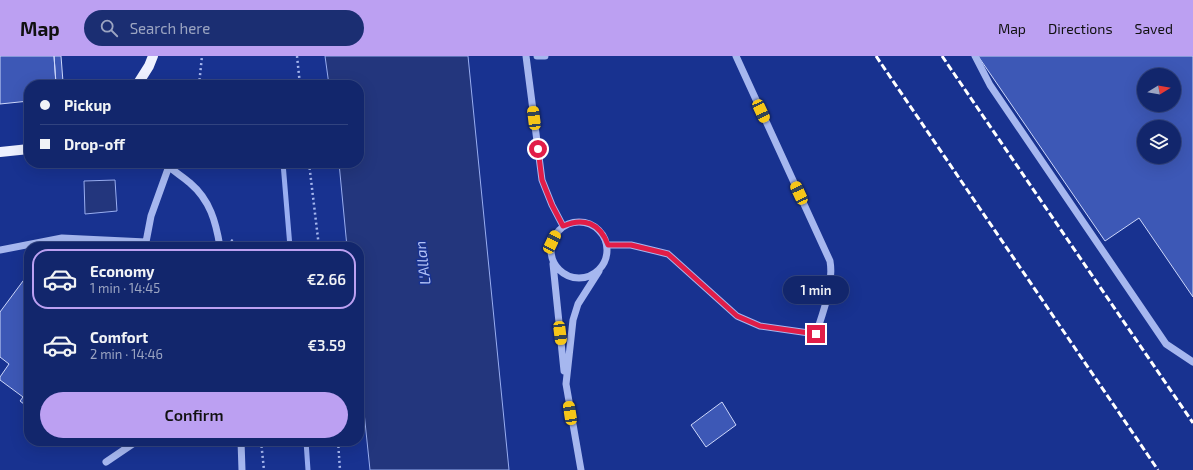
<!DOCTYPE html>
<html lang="en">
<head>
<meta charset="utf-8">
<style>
  body { margin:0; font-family:"Exo 2",sans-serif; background:#1b2e72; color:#f1f3f6; height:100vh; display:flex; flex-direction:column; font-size:15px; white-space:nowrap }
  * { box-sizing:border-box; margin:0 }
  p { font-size:13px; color:#9ca5c2 }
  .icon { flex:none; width:22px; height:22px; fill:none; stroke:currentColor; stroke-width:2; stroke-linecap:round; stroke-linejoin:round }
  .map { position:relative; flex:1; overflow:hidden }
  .details { position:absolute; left:24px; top:186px; width:340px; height:204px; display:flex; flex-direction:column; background:#12266c; border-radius:16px; box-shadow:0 4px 16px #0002,0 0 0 1px #31437f }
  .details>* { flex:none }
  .guide { position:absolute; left:24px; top:24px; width:340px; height:88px; border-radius:16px; box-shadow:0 4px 16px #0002,0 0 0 1px #31437f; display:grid; align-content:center; height:88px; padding:0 16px; background:#12266c }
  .needle { width:26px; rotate:79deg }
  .controls { position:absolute; left:1137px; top:12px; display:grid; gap:8px }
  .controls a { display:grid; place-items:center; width:44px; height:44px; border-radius:50%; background:#12266c; box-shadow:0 4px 16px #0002,0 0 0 1px #31437f; font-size:20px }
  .end { position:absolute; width:18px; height:18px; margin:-9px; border:5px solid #e11d48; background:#fff; box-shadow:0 0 0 2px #fff }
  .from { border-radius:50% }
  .bubble { position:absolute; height:28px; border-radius:14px; background:#12266c; box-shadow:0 4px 16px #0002,0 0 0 1px #31437f; font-size:13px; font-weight:600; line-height:28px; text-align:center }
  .car { position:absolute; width:12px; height:24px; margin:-12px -6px; border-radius:5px; box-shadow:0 0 3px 1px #0007; background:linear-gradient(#f5c518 24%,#345 0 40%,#f5c518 0 76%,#345 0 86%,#f5c518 0) }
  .guide b { display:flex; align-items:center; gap:14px; height:38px; font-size:15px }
  .guide b+b { border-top:1px solid #31437f }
  .guide i { width:10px; height:10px; background:#f1f3f6 }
  ul { padding:7px 0 0; list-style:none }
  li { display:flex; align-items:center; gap:12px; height:60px; margin:0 8px 6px; padding:0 8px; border:2px solid transparent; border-radius:16px }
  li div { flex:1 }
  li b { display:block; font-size:15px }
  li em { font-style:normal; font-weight:600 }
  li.on { border-color:#bca0f2 }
  li>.icon { width:36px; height:36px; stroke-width:1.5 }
  .cta { display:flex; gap:8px; margin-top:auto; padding:8px 16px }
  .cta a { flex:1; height:46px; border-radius:24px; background:#bca0f2; color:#111; font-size:16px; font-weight:600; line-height:46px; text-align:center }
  header { display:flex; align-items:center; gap:24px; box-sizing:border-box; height:56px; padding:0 20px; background:#bca0f2; color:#111 }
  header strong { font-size:19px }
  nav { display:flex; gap:22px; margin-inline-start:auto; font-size:14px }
  .search { width:280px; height:36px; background:#1b2e72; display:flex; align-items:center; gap:10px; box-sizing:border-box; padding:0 14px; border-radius:22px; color:#9ca5c2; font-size:15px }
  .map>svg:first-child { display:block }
</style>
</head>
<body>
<header>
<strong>Map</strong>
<div class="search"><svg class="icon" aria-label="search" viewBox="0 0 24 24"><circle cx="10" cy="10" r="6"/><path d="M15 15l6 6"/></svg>Search here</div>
<nav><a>Map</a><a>Directions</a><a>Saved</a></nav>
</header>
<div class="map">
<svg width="1193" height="414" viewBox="0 0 1193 414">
  <rect width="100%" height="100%" fill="#183290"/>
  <path fill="#23367d" stroke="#99aef1" d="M325 0H468L509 414H370L359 308V191H347L339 107H359V29H329Z
    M115 124 117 155 85 158 84 125Z"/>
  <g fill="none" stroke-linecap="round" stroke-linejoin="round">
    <path stroke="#99aef1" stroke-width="5" d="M283 107 290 191
      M306 385 308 414"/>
  </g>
  <path fill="#3d58b6" stroke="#cdd7fb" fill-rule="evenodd" d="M0 0H54L56 29H29V45L0 48Z
    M54 0H61L63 26 56 27Z
    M978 0H1193V241L1139 162 1105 185ZM1144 19H1174V49H1144ZM1144 71H1174V101H1144Z
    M26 221 29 224V352L20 345 23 341 0 324V321L9 308 0 301V256Z
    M722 346 736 369 706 391 691 369Z"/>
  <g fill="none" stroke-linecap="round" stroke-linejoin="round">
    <path stroke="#a6b7ef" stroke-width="2.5" stroke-dasharray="2 3" stroke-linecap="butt" d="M297 0 300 29
      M199 29 202 0
      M309 107 319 191
      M231 184 236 187 237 191
      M261 385 264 414
      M338 385 340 414"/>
    <path stroke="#a6b7ef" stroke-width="7" d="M526 0 542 124 552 149 563 170
      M537 0H545
      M975 0 990 29 1166 288 1193 306
      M165 107C173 115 182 120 190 127 210 144 216 166 220 191
      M551 194a28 28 0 1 1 56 0a28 28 0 1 1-56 0Z
      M608 189H631L668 198 737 260 760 270 816 278C823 256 834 228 830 205L736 0
      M0 194 62 182 146 186 151 160 169 110
      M553 208 564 315
      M241 385 242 414
      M106 406 137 385
      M581 414 566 328 573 264 578 248 599 215"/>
    <path stroke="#eef1ff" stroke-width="10" d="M137 29 149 10 153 0
      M0 96 29 93"/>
    <path stroke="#fff" stroke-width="3" stroke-dasharray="7 3" stroke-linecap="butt" d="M876 0 1158 414
      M942 0 1193 367"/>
  </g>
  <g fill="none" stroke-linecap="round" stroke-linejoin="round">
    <path stroke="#e11d48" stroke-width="5" d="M538 93 542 124 552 149 563 170C584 161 600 167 608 189H631L668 198 737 260 760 270 816 278"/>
  </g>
  <g text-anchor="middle" stroke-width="3" stroke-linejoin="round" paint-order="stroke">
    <g font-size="15" font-style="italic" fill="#b2c2f6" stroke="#183290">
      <text transform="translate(423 207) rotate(-97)" y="5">L'Allan</text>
    </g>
  </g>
</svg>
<div class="controls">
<a><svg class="needle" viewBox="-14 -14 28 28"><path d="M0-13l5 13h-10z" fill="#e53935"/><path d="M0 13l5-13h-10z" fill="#9ca5c2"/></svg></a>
<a><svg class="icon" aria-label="layers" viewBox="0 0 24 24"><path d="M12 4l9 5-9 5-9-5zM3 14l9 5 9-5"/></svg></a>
</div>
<i class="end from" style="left:538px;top:93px"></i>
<i class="end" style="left:816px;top:278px"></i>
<div class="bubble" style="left:783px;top:220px;width:66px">1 min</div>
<i class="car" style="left:761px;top:55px;rotate:155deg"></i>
<i class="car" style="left:534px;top:62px;rotate:353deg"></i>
<i class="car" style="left:799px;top:137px;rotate:335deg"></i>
<i class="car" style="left:552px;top:186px;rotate:26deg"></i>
<i class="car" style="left:560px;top:277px;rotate:173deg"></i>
<i class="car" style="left:570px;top:357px;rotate:351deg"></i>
<div class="guide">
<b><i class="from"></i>Pickup</b>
<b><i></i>Drop-off</b>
</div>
<section class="details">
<ul>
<li class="on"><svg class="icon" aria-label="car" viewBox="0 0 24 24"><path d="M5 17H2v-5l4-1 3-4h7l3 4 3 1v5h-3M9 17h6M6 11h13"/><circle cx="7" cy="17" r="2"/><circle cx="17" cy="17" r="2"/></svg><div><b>Economy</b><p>1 min · 14:45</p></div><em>€2.66</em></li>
<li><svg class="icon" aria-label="car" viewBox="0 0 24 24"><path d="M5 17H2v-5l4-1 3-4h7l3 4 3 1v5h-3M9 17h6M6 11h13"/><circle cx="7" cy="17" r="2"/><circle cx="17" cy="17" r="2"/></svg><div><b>Comfort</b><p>2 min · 14:46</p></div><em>€3.59</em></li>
</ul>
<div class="cta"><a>Confirm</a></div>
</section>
</div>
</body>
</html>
